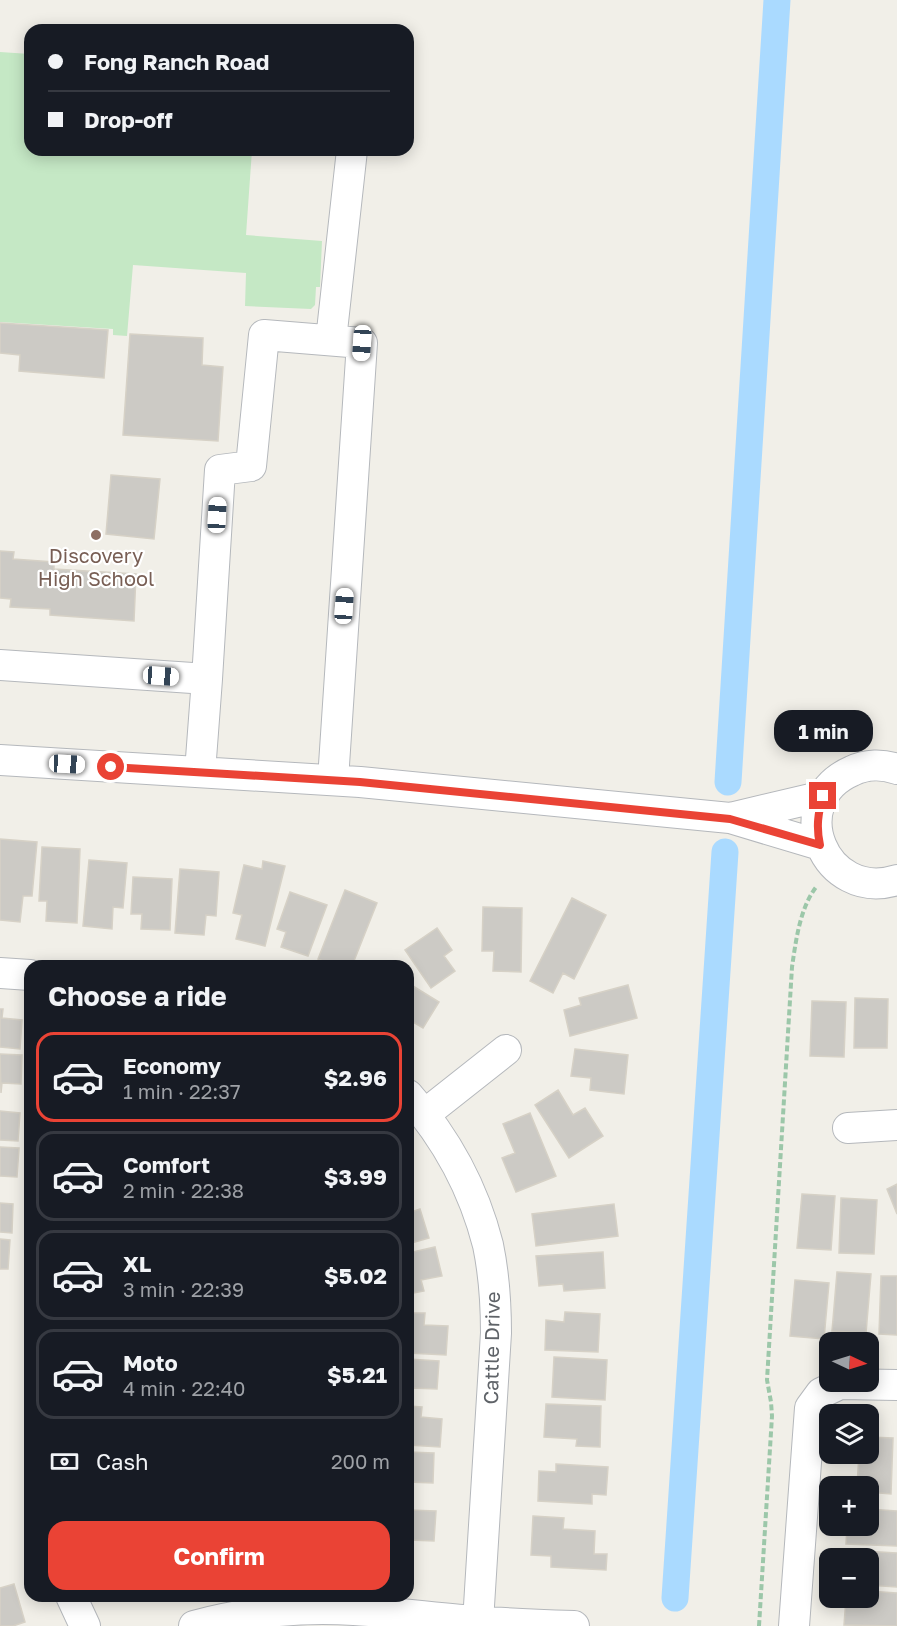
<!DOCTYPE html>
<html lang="en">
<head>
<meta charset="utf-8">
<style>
  body { margin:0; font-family:"Golos Text",sans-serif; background:#242831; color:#f1f3f6; height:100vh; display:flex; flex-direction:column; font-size:22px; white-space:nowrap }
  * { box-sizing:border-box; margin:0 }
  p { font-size:20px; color:#9ea1a6 }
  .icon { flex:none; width:33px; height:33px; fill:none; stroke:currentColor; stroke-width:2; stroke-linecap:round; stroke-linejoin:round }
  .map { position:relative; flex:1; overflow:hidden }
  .details { position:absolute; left:24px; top:960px; width:390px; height:642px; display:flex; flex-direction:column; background:#171b24; border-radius:18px; box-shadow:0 3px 15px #0003 }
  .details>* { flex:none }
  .banner { position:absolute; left:24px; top:24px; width:390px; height:132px; border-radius:18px; box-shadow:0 3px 15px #0003; display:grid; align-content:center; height:132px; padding:0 24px; background:#171b24 }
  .needle { width:39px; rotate:94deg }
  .controls { position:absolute; left:819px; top:1332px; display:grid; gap:12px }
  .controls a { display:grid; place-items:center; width:60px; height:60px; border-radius:12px; background:#171b24; box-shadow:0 3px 15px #0003; font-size:30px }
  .end { position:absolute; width:27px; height:27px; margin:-14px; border:8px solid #ea4335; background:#fff; box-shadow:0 0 0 3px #fff }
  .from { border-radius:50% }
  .bubble { position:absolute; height:42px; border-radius:18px; background:#171b24; box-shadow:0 3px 15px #0003; font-size:20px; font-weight:700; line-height:42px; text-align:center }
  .car { position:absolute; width:18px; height:36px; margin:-18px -9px; border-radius:8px; box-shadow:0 0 4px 2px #0007; background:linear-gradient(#fff 24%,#345 0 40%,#fff 0 76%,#345 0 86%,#fff 0) }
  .banner b { display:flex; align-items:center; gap:21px; height:57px; font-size:22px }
  .banner b+b { border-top:2px solid #363941 }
  .banner i { width:15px; height:15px; background:#f1f3f6 }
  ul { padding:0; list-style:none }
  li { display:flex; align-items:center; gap:18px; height:90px; margin:0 12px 9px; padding:0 12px; border:3px solid #363941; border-radius:18px }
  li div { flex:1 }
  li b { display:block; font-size:22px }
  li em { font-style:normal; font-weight:700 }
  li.current { border-color:#ea4335 }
  li>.icon { width:54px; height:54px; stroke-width:1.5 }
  h2 { padding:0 24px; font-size:27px; line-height:72px }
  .pay { display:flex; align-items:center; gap:15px; height:66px; padding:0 24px; font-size:22px }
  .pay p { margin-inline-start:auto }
  .action { display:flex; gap:12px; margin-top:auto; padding:12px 24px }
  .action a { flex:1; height:69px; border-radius:18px; background:#ea4335; color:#fff; font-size:24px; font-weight:700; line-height:69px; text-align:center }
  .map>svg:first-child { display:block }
</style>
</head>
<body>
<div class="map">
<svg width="897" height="1626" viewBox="0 0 897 1626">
  <rect width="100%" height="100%" fill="#f1efe8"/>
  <path fill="#c5e8c5" d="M0 52 30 54V150H252L246 235 322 241 320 287H316L315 305 311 309 245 306 246 273 133 265 127 336 113 335V329L0 322Z"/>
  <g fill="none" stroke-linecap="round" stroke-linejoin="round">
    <path stroke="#aadaff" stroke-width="27" d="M728 782 777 0
      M675 1598 725 852"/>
  </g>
  <path fill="#cccac5" stroke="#d6d1c6" stroke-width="1.5" d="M0 323 108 330 104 378 19 371 20 355 0 353Z
    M130 334 203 338 202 365 223 367 218 441 123 435Z
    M111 475 160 479 154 539 106 534Z
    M0 551 14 552 13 559 54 562V569L136 574 134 621 50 615V609L10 607 11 599 0 598Z
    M0 839 37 842 32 896H23L20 922 0 920Z
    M42 847 80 849 77 923 46 921 47 901H39Z
    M89 860 127 863 123 908 113 907 112 929 83 926Z
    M263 861 285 866 265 946 236 939 242 915 233 913 244 865 262 869Z
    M180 869 219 872 216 916 206 915 204 935 175 933Z
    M133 877 172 879 170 930 141 929 142 914H131Z
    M345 890 377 903 352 966H335L318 959Z
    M290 892 327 905 308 956 281 947 286 932 277 929Z
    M572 898 606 915 574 979 563 973 553 993 530 981Z
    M483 907 522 908 521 972 493 971 494 951H482Z
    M437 928 452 950 444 956 455 971 431 988 405 950Z
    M408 983 439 1002 423 1028 408 1019Z
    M628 985 637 1018 570 1036 564 1010 581 1005 579 998Z
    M855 998 888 999 887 1048H854Z
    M812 1001 846 1002 844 1057 810 1056Z
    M0 1009H3L2 1018 22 1020 20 1049 0 1047Z
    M575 1049 628 1055 624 1094 590 1090 591 1078 571 1076Z
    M0 1054 22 1055 21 1084 2 1083 1 1093Z
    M558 1090 573 1115 585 1108 603 1136 569 1158 535 1105Z
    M0 1111 20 1113 18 1141 0 1140Z
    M530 1113 556 1176 516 1192 502 1158 515 1153 503 1124Z
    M0 1147 19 1148 17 1177 0 1176Z
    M897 1184V1214L887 1189Z
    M802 1194 835 1196 831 1250 797 1248Z
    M841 1198 877 1200 874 1254 839 1253Z
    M0 1203 13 1204 12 1233 0 1232Z
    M614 1204 618 1236 536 1246 532 1214Z
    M420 1209 429 1238 408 1244V1213Z
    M0 1239 10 1240 8 1269H0Z
    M435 1247 442 1276 421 1280 424 1291 408 1294V1253Z
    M603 1252 605 1288 564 1291 563 1284 539 1286 536 1256Z
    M837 1272 871 1274 866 1333 832 1331Z
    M881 1276H897V1335L879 1334Z
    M795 1280 829 1283 824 1339 790 1336Z
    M565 1312 600 1314 598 1352 545 1350 546 1320 564 1322Z
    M408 1313H425L424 1325 448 1326 446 1355 408 1353Z
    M554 1357 607 1360 605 1400 552 1397Z
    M408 1359 439 1361 437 1389 410 1388V1398H408Z
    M546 1404 601 1406 600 1447 576 1446 577 1439 544 1437Z
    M408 1406 422 1407 421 1417 442 1419 440 1447 408 1445Z
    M868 1437 893 1438 891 1494 868 1492V1486H857L859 1454H868Z
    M408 1452 434 1453 433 1483 408 1482Z
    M556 1464 608 1467 606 1495 592 1494V1504L538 1501 539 1471 556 1472Z
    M868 1509 897 1511V1546L846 1544 847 1526H868Z
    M408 1510 436 1511 434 1541 409 1540 408 1548Z
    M533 1516 564 1518 563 1529 595 1531 594 1554H607L606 1570 551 1567V1556L531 1555Z
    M847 1550 897 1553V1587L868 1585V1558H846Z
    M14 1584 25 1622 13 1626H0V1588Z
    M868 1591 897 1593V1626L844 1625 846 1598H868Z"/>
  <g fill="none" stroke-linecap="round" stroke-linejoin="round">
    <defs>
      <path id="minor" d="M331 340 352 150
        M0 665 207 679
        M0 760 360 782 730 818 820 845
        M897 769C883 764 866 764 852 771 783 801 824 903 897 880
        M200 772 207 679 220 470 251 466 264 335 362 343 333 780
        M730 818 823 796
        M0 973 30 975
        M408 1095C446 1138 474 1190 488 1245 494 1274 496 1303 496 1333L478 1622
        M425 1114 506 1050
        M848 1128 897 1125
        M71 1596 85 1626
        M194 1626C245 1612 301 1607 354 1610 395 1612 436 1619 477 1621 510 1624 542 1625 574 1626
        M794 1626 810 1408 821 1393 840 1384 897 1385"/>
    </defs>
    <use href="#minor" stroke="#b5b8bc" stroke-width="32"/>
    <path stroke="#9cc7a9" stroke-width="4" stroke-dasharray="6 3" stroke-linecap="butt" d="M759 1626 772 1416 771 1402 767 1380 792 967C796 940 800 907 817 886"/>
    <use href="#minor" stroke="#fff" stroke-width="30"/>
  </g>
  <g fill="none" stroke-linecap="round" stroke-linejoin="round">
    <path stroke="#ea4335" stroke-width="8" d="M111 767 360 782 730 819 820 845C816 827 818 813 823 796"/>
  </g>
  <circle fill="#8d6e63" stroke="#fff" stroke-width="2" cx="96" cy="535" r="6"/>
  <g text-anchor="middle" stroke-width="4.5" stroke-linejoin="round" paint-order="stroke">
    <g font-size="20" fill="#785e54" stroke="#fff">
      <text x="96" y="563">Discovery<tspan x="96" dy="23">High School</tspan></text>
    </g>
    <g font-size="20" fill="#5f6368" stroke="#fff">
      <text transform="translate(492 1348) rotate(-89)" y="7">Cattle Drive</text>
    </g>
  </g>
</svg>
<div class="controls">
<a><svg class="needle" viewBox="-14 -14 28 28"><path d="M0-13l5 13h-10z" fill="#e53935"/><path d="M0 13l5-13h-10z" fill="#9ea1a6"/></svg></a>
<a><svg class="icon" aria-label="layers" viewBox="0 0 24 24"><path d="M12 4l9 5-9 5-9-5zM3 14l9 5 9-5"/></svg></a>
<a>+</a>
<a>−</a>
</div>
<i class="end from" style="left:111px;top:767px"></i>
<i class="end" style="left:823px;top:796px"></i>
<div class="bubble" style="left:774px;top:710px;width:99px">1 min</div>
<i class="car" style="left:362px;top:343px;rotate:184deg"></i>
<i class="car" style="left:217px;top:515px;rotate:3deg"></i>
<i class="car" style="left:344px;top:606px;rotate:4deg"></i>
<i class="car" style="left:161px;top:676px;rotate:94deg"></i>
<i class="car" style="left:67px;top:764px;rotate:93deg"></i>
<div class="banner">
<b><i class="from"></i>Fong Ranch Road</b>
<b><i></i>Drop-off</b>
</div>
<section class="details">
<h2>Choose a ride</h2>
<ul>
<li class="current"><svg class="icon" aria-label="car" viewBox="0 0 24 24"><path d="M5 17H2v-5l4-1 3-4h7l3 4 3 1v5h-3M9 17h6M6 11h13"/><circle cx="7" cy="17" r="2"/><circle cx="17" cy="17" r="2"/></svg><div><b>Economy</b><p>1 min · 22:37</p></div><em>$2.96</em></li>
<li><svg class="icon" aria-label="car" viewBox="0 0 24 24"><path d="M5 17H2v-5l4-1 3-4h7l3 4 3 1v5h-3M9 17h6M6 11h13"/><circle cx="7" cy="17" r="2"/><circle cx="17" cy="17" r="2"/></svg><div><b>Comfort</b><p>2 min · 22:38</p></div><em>$3.99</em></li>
<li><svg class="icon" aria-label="car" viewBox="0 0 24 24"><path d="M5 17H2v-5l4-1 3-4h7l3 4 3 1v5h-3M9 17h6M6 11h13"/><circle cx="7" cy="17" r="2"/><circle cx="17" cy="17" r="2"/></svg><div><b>XL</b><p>3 min · 22:39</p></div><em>$5.02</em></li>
<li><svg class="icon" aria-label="car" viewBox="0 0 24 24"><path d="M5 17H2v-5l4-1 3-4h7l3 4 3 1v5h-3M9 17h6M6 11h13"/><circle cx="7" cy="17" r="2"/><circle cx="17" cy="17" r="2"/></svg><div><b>Moto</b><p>4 min · 22:40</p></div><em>$5.21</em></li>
</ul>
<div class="pay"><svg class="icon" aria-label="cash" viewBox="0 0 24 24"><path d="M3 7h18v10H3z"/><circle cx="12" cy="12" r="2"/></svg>Cash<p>200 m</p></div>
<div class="action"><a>Confirm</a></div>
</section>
</div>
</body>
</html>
